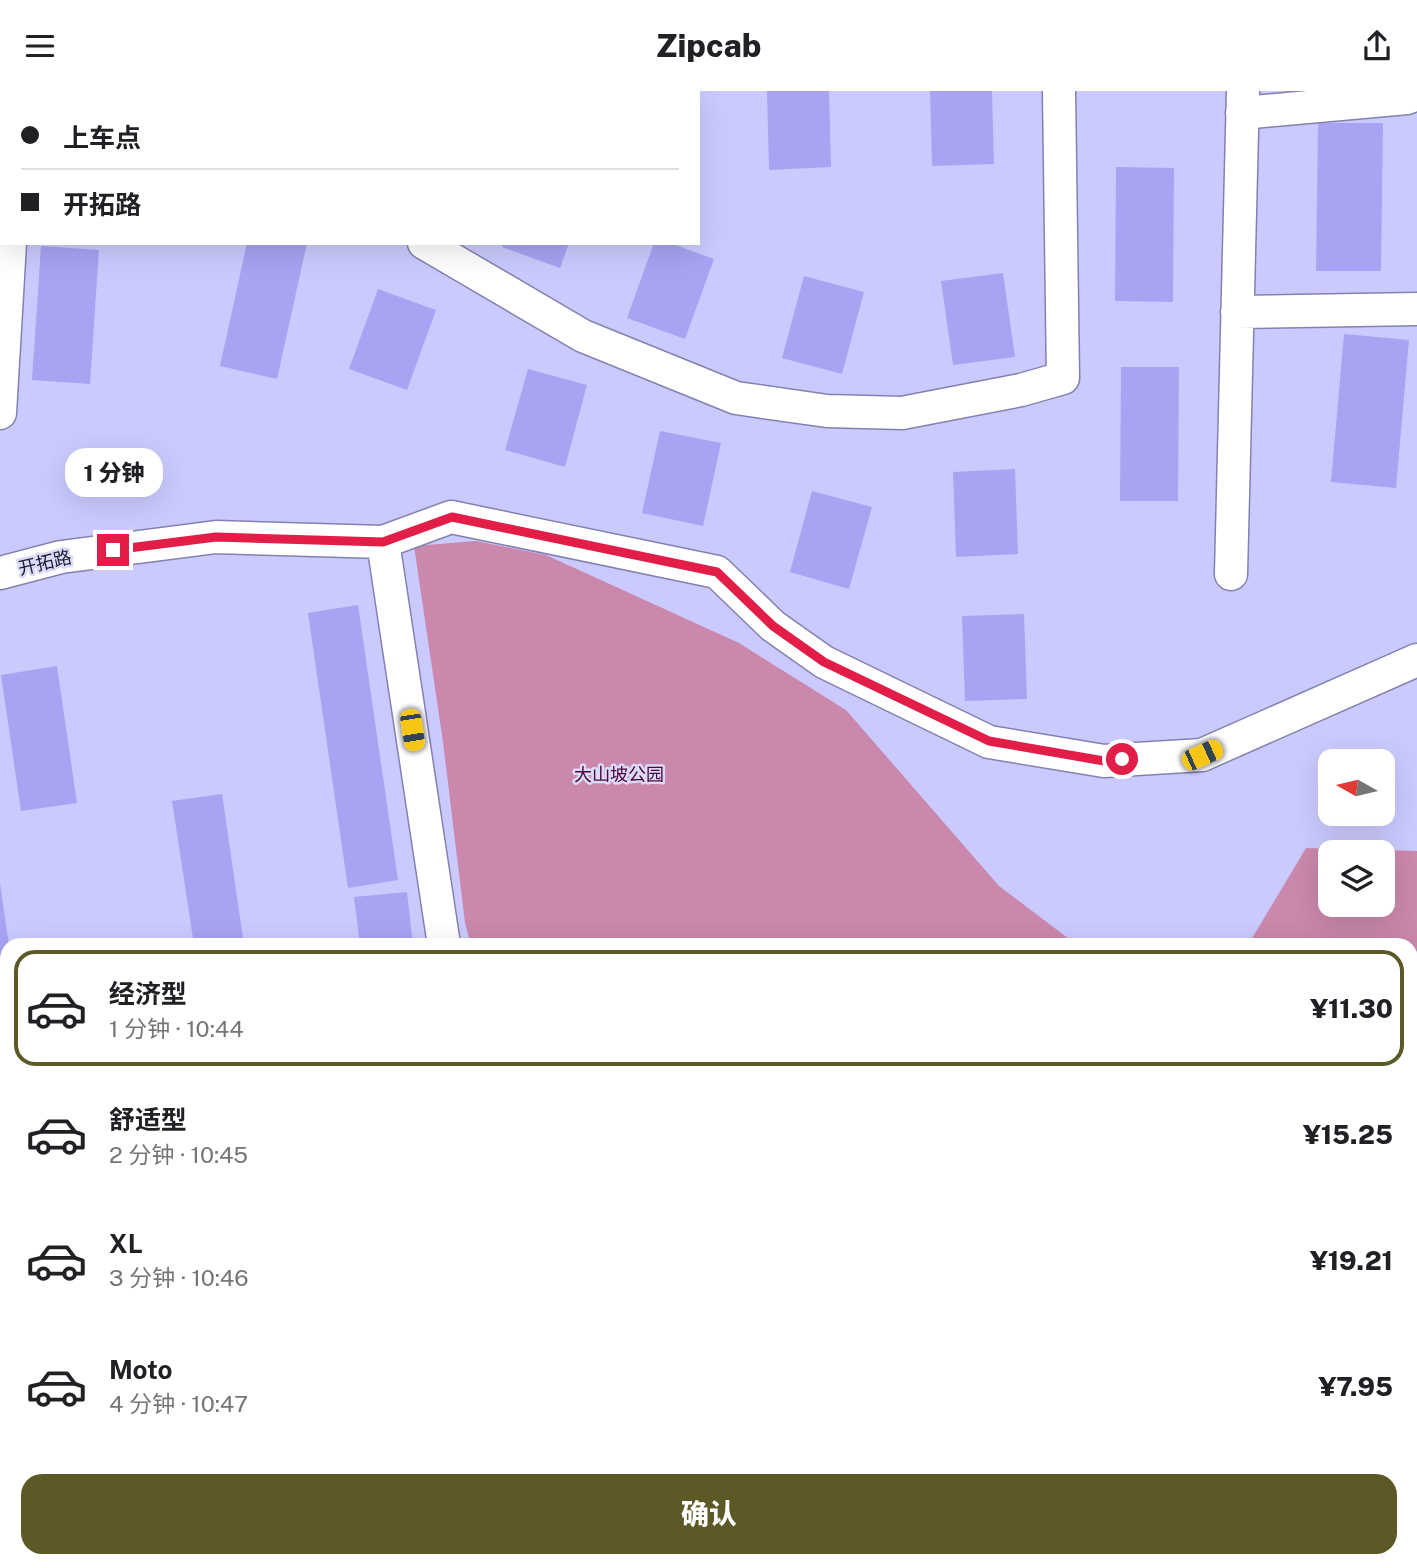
<!DOCTYPE html>
<html lang="zh">
<head>
<meta charset="utf-8">
<style>
  body { margin:0; font-family:"Public Sans","Noto Sans SC",sans-serif; background:#f2f2f2; color:#202124; height:100vh; display:flex; flex-direction:column; font-size:26px; white-space:nowrap }
  * { box-sizing:border-box; margin:0 }
  p { font-size:23px; color:#757577 }
  .icon { flex:none; width:38px; height:38px; fill:none; stroke:currentColor; stroke-width:2; stroke-linecap:round; stroke-linejoin:round }
  .map { position:relative; flex:1; overflow:hidden }
  .drawer { position:absolute; left:0px; top:847px; width:1418px; height:630px; display:flex; flex-direction:column; background:#fff; border-radius:21px 21px 0 0; box-shadow:0 7px 28px #0002 }
  .drawer>* { flex:none }
  .banner { position:absolute; left:0px; top:0px; width:700px; height:154px; box-shadow:0 7px 28px #0002; display:grid; align-content:center; height:154px; padding:0 21px; background:#fff }
  .needle { width:46px; rotate:278deg }
  .buttons { position:absolute; left:1318px; top:658px; display:grid; gap:14px }
  .buttons a { display:grid; place-items:center; width:77px; height:77px; border-radius:14px; background:#fff; box-shadow:0 7px 28px #0002; font-size:35px }
  .end { position:absolute; width:32px; height:32px; margin:-16px; border:9px solid #e11d48; background:#fff; box-shadow:0 0 0 4px #fff }
  .from { border-radius:50% }
  .bubble { position:absolute; height:49px; border-radius:21px; background:#fff; box-shadow:0 7px 28px #0002; font-size:23px; font-weight:800; line-height:49px; text-align:center }
  .car { position:absolute; width:21px; height:42px; margin:-21px -10px; border-radius:9px; box-shadow:0 0 5px 2px #0007; background:linear-gradient(#f5c518 24%,#345 0 40%,#f5c518 0 76%,#345 0 86%,#f5c518 0) }
  .banner b { display:flex; align-items:center; gap:24px; height:66px; font-size:26px }
  .banner b+b { border-top:2px solid #e0e0e0 }
  .banner i { width:18px; height:18px; background:#202124 }
  ul { padding:12px 0 0; list-style:none }
  li { display:flex; align-items:center; gap:21px; height:116px; margin:0 14px 10px; padding:0 7px; border:4px solid transparent; border-radius:21px }
  li div { flex:1 }
  li b { display:block; font-size:26px }
  li em { font-style:normal; font-weight:800 }
  li.on { border-color:#5c5926 }
  li>.icon { width:63px; height:63px; stroke-width:1.5 }
  .primary-button { display:flex; gap:14px; margin-top:auto; padding:14px 21px }
  .primary-button a { flex:1; height:80px; border-radius:21px; background:#5c5926; color:#fff; font-size:28px; font-weight:800; line-height:80px; text-align:center }
  header { display:flex; justify-content:space-between; align-items:center; height:91px; padding:0 21px; background:#fff; font-size:32px; font-weight:800 }
  .map>svg:first-child { display:block }
</style>
</head>
<body>
<header><svg class="icon" aria-label="menu" viewBox="0 0 24 24"><path d="M4 6h16M4 12h16M4 18h16"/></svg>Zipcab<svg class="icon" aria-label="share" viewBox="0 0 24 24"><path d="M12 15V3M7 8l5-5 5 5M5 13v7h14v-7"/></svg></header>
<div class="map">
<svg width="1417" height="1477" viewBox="0 0 1417 1477">
  <rect width="100%" height="100%" fill="#cbcafe"/>
  <path fill="#c2c0fb" d="M0 1234H7V1470H248V1477H0Z"/>
  <path fill="#ca88ac" fill-rule="evenodd" d="M476 450 546 464 739 552 846 619 999 795 1077 854H471L465 832 443 651 414 455Z
    M1306 757 1417 760V1477H967L965 1470H1410V854H1248ZM1330 761H1382V814H1330Z"/>
  <path fill="#a8a3f3" d="M767 0H829L831 76 769 79Z
    M930 0H992L994 73 932 75Z
    M1318 32H1383L1381 180H1316Z
    M1116 76 1174 77 1173 211 1115 210Z
    M247 152H307L277 288 220 275Z
    M503 152H569L560 177 502 156Z
    M654 152H670L714 168 685 248 627 227Z
    M41 155 99 159 90 293 32 289Z
    M1003 182 1015 266 953 274 941 190Z
    M804 185 864 201 842 283 782 267Z
    M378 198 436 219 407 299 349 278Z
    M1344 243 1409 249 1396 397 1331 391Z
    M1121 276H1179L1178 410H1120Z
    M528 278 587 294 565 376 505 359Z
    M660 340 721 352 703 435 642 422Z
    M1015 378 1018 463 956 466 953 381Z
    M812 400 872 416 849 498 790 481Z
    M358 514 398 789 348 797 308 522Z
    M1024 523 1027 608 965 610 962 525Z
    M57 575 77 712 21 720 1 584Z
    M222 703 244 854H194L172 710Z
    M0 792 9 854 7 970 0 971Z
    M407 801 413 854H360L354 806Z
    M285 1470H338V1477H286Z
    M482 1470H532L533 1477H482Z"/>
  <g fill="none" stroke-linecap="round" stroke-linejoin="round">
    <defs>
      <path id="minor" d="M18 2V0
        M183 2V0
        M1242 22 1407 7 1417 3
        M424 152 583 245 736 307 827 320 902 322 1021 299 1063 287 1059 0
        M1237 221 1417 218
        M0 322 10 152
        M383 451 444 854
        M0 482 61 466 216 446 383 451 451 426 717 481 773 535 824 571 989 651 1104 670 1202 664 1417 569
        M1231 483 1243 0
        M1270 1470 1272 1477
        M741 1477 769 1470
        M1210 1477 1212 1470"/>
    </defs>
    <use href="#minor" stroke="#8381b1" stroke-width="35"/>
    <path stroke="#7a789d" stroke-width="4.5" stroke-dasharray="2 5" stroke-linecap="butt" d="M1410 1237 1417 1239"/>
    <use href="#minor" stroke="#fff" stroke-width="32"/>
  </g>
  <g fill="none" stroke-linecap="round" stroke-linejoin="round">
    <path stroke="#e11d48" stroke-width="9" d="M113 459 216 446 383 451 452 426 717 481 773 535 824 571 847 582 989 650 1104 670 1122 668"/>
  </g>
  <g text-anchor="middle" stroke-width="5" stroke-linejoin="round" paint-order="stroke">
    <g font-size="18" fill="#1d1b2e" stroke="#dadaf9">
      <text transform="translate(45 472) rotate(-13)" y="6">开拓路</text>
    </g>
    <g font-size="18" fill="#4e0436" stroke="#dadaf9">
      <text x="619" y="690">大山坡公园</text>
    </g>
  </g>
</svg>
<div class="buttons">
<a><svg class="needle" viewBox="-14 -14 28 28"><path d="M0-13l5 13h-10z" fill="#e53935"/><path d="M0 13l5-13h-10z" fill="#757577"/></svg></a>
<a><svg class="icon" aria-label="layers" viewBox="0 0 24 24"><path d="M12 4l9 5-9 5-9-5zM3 14l9 5 9-5"/></svg></a>
</div>
<i class="end from" style="left:1122px;top:668px"></i>
<i class="end" style="left:113px;top:459px"></i>
<div class="bubble" style="left:65px;top:357px;width:98px">1 分钟</div>
<i class="car" style="left:412px;top:639px;rotate:171deg"></i>
<i class="car" style="left:1202px;top:664px;rotate:66deg"></i>
<div class="banner">
<b><i class="from"></i>上车点</b>
<b><i></i>开拓路</b>
</div>
<section class="drawer">
<ul>
<li class="on"><svg class="icon" aria-label="car" viewBox="0 0 24 24"><path d="M5 17H2v-5l4-1 3-4h7l3 4 3 1v5h-3M9 17h6M6 11h13"/><circle cx="7" cy="17" r="2"/><circle cx="17" cy="17" r="2"/></svg><div><b>经济型</b><p>1 分钟 · 10:44</p></div><em>¥11.30</em></li>
<li><svg class="icon" aria-label="car" viewBox="0 0 24 24"><path d="M5 17H2v-5l4-1 3-4h7l3 4 3 1v5h-3M9 17h6M6 11h13"/><circle cx="7" cy="17" r="2"/><circle cx="17" cy="17" r="2"/></svg><div><b>舒适型</b><p>2 分钟 · 10:45</p></div><em>¥15.25</em></li>
<li><svg class="icon" aria-label="car" viewBox="0 0 24 24"><path d="M5 17H2v-5l4-1 3-4h7l3 4 3 1v5h-3M9 17h6M6 11h13"/><circle cx="7" cy="17" r="2"/><circle cx="17" cy="17" r="2"/></svg><div><b>XL</b><p>3 分钟 · 10:46</p></div><em>¥19.21</em></li>
<li><svg class="icon" aria-label="car" viewBox="0 0 24 24"><path d="M5 17H2v-5l4-1 3-4h7l3 4 3 1v5h-3M9 17h6M6 11h13"/><circle cx="7" cy="17" r="2"/><circle cx="17" cy="17" r="2"/></svg><div><b>Moto</b><p>4 分钟 · 10:47</p></div><em>¥7.95</em></li>
</ul>
<div class="primary-button"><a>确认</a></div>
</section>
</div>
</body>
</html>
